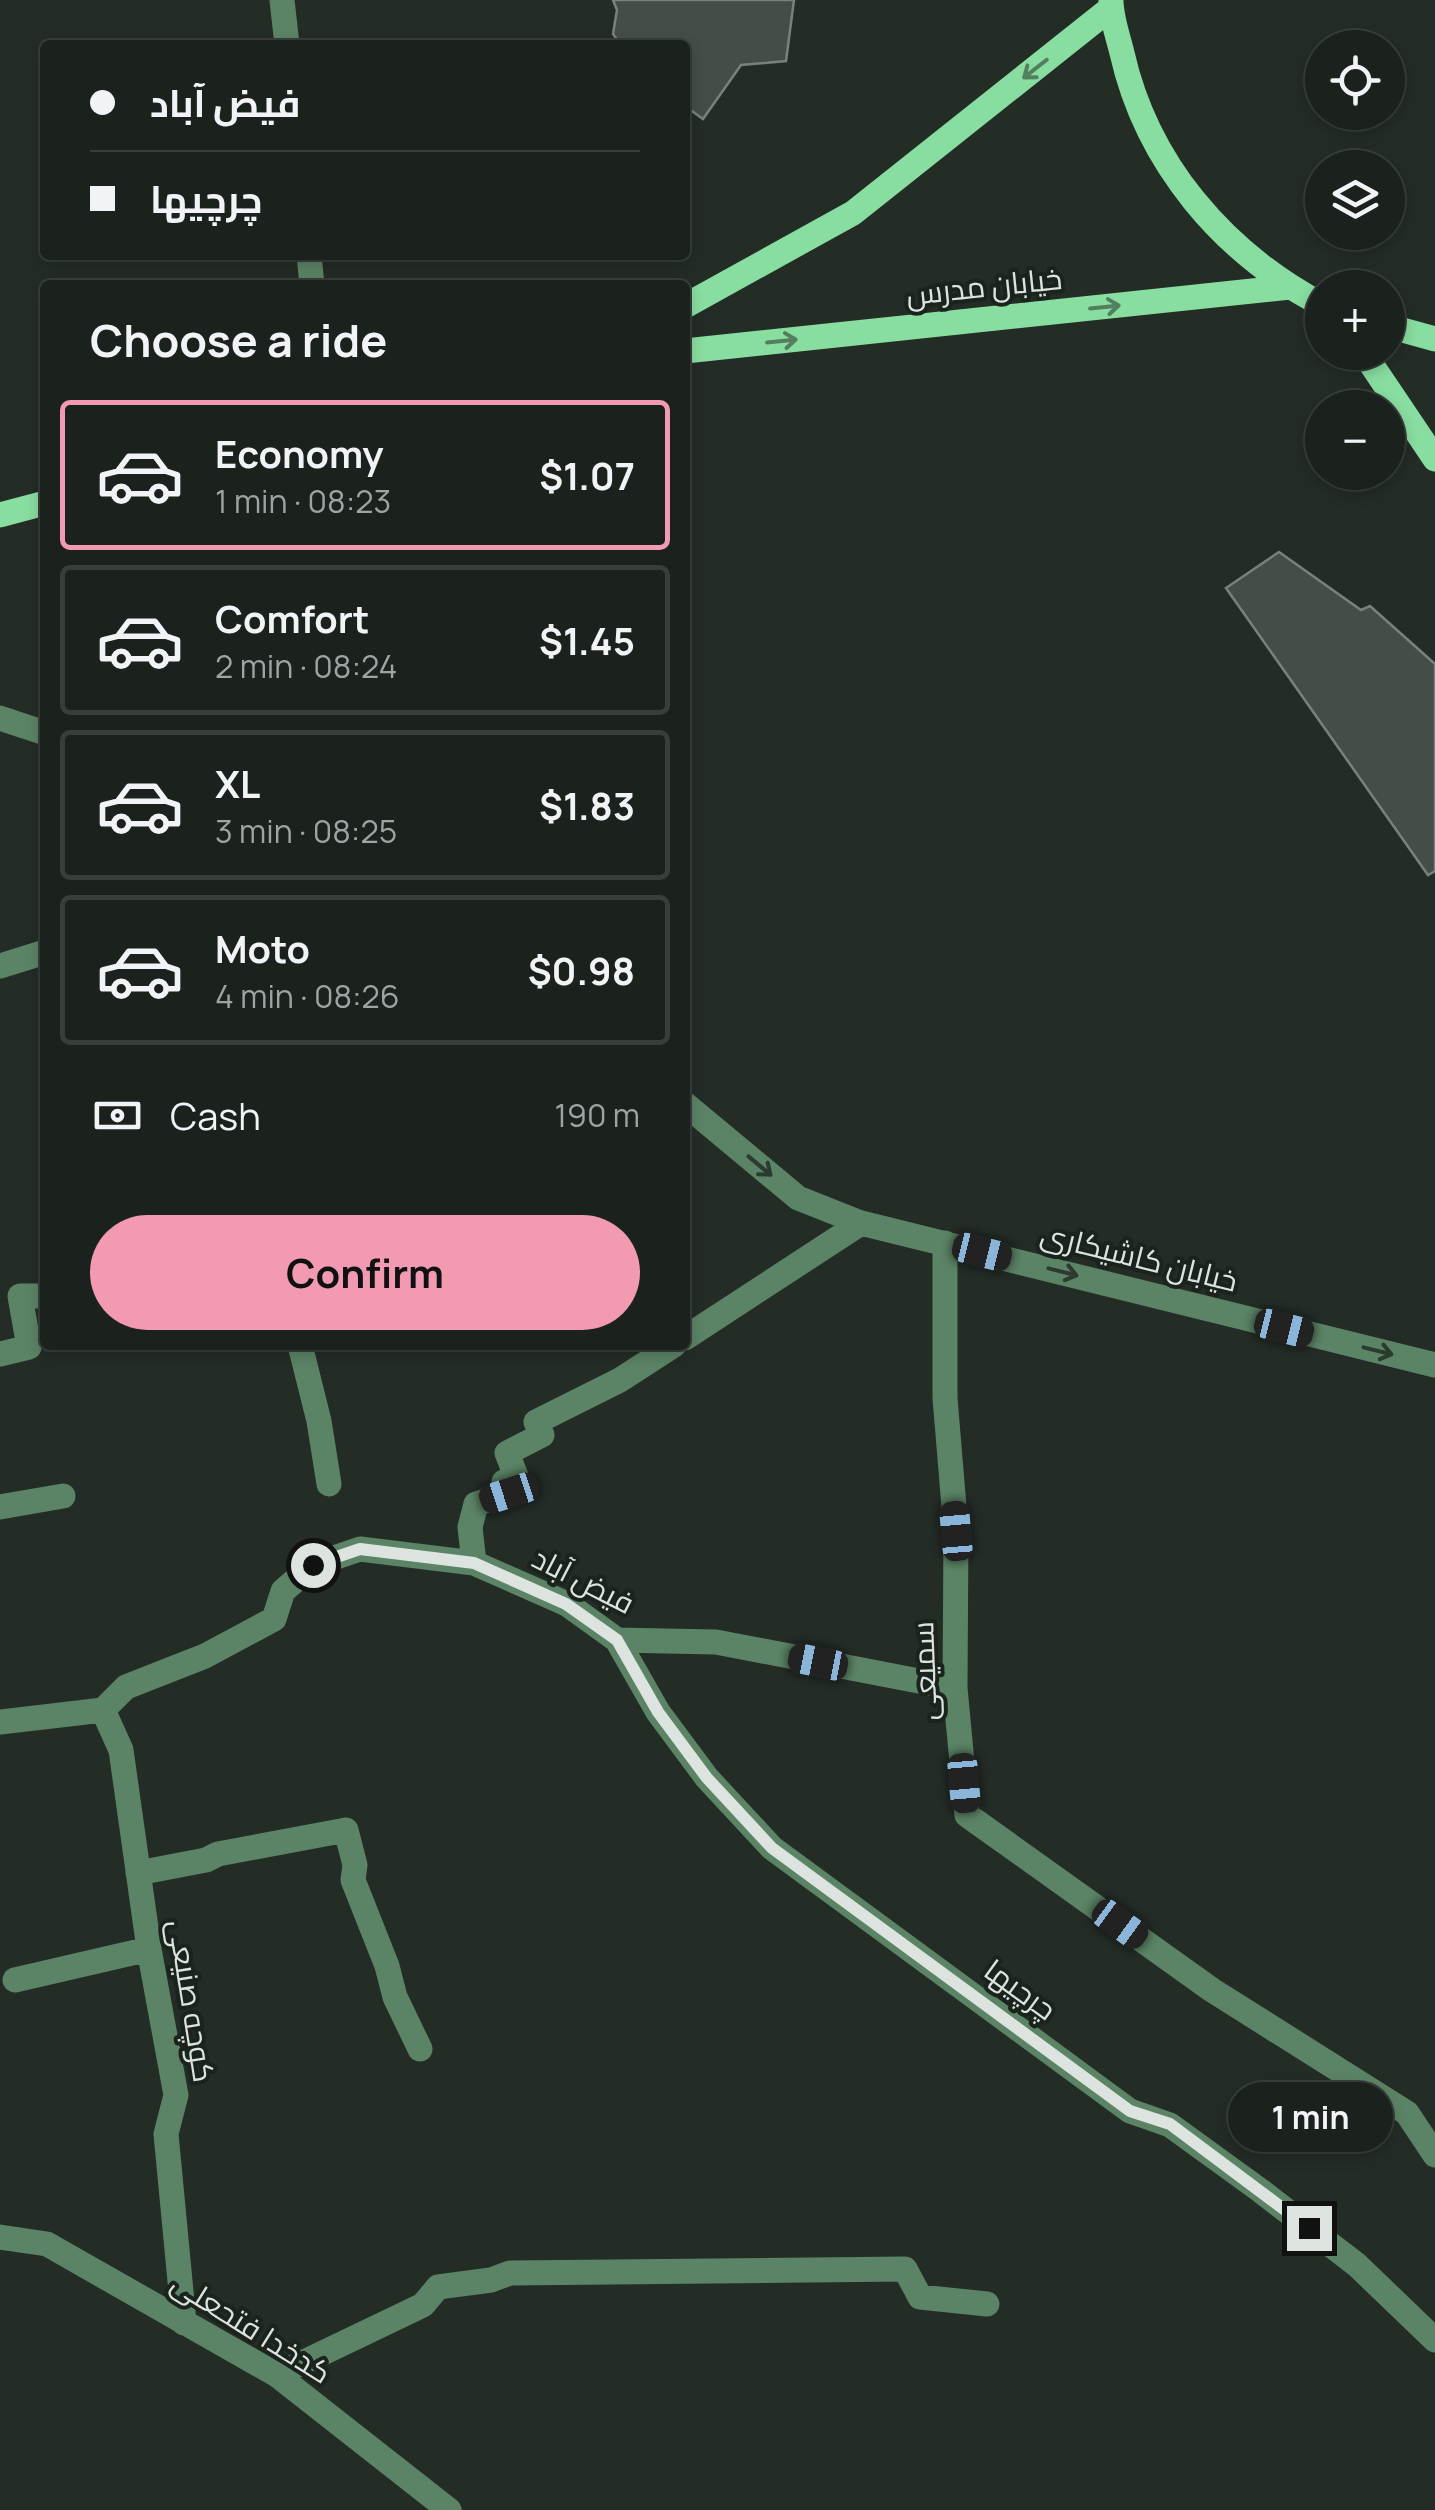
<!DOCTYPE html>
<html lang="en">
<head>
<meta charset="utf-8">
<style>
  body { margin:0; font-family:Manrope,Cairo,sans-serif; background:#282e29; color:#f1f3f6; height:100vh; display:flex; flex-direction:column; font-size:38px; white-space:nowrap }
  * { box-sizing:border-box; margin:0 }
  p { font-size:32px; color:#a0a3a3 }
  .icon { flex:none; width:55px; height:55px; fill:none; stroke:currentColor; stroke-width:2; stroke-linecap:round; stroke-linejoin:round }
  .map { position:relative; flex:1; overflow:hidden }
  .drawer { position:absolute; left:40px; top:280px; width:650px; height:1070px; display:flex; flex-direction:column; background:#1b211c; border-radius:10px; box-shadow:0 5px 15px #0003,0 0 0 2px #393e3b }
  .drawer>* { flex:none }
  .hud { position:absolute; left:40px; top:40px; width:650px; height:220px; border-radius:10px; box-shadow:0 5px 15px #0003,0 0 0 2px #393e3b; display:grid; align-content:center; height:220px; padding:0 50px; background:#1b211c }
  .controls { position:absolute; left:1305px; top:30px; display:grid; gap:20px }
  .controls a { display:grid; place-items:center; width:100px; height:100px; border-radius:50%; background:#1b211c; box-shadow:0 5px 15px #0003,0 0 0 2px #393e3b; font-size:50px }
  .end { position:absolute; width:45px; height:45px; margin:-22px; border:12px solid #dde3de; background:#111; box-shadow:0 0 0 5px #111 }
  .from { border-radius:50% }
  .bubble { position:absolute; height:70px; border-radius:35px; background:#1b211c; box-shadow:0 5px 15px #0003,0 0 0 2px #393e3b; font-size:32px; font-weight:700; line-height:70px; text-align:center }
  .car { position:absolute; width:30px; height:60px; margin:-30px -15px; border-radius:12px; box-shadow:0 0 8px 2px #0007; background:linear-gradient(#222 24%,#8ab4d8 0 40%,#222 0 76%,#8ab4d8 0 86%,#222 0) }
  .hud b { display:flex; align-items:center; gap:35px; height:95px; font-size:38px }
  .hud b+b { border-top:2px solid #393e3b }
  .hud i { width:25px; height:25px; background:#f1f3f6 }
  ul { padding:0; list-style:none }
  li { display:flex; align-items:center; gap:30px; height:150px; margin:0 20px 15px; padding:0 30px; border:5px solid #393e3b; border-radius:10px }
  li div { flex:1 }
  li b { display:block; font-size:38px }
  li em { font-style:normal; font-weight:700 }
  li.selected { border-color:#f19ab1 }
  li>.icon { width:90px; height:90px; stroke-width:1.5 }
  h2 { padding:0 50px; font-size:45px; line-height:120px }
  .pay { display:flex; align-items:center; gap:25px; height:110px; padding:0 50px; font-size:38px }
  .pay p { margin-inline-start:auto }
  .cta { display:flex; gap:20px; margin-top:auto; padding:20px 50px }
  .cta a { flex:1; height:115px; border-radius:60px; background:#f19ab1; color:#111; font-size:40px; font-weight:700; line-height:115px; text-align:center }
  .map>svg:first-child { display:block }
</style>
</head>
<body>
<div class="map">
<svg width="1435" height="2510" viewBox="0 0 1435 2510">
  <rect width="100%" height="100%" fill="#242c26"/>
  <path fill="#444d46" stroke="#78827a" stroke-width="2.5" d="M613 0H794L786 61 741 65 703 119 685 106V45H621L613 34 617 10Z
    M1279 552 1361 610 1370 606 1435 664V871L1428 875 1226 588Z"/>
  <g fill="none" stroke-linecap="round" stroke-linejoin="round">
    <path stroke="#5b8365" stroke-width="25" d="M282 0 287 45
      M309 255 312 285
      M0 718 45 733
      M0 966 45 952
      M685 1104 798 1198 861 1223 1435 1365
      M945 1243V1398L956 1531 955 1688 967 1815 1212 1990 1407 2113 1435 2155
      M685 1338 861 1223
      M300 1345 319 1421 329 1484
      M0 1354 29 1347 20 1296H45
      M0 1507 63 1496
      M474 1563 470 1527 476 1504 509 1493 504 1482 516 1476 507 1453 542 1435 536 1422 620 1380 674 1345
      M617 1640 658 1712 707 1778 772 1848 1130 2111 1170 2125 1261 2191 1357 2265 1435 2340
      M103 1710 121 1750 149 1949 176 2095 166 2134 184 2323
      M0 1722 103 1710 126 1687 205 1656 274 1619 283 1591 313 1565 360 1549 474 1563 567 1604 617 1640 716 1642 955 1688
      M138 1873 206 1860 218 1854 346 1830 355 1865 353 1880 387 1966 395 1997 420 2049
      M15 1980 149 1949
      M0 2237 47 2244 277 2375 449 2510
      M277 2375 423 2305 438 2287 491 2280 510 2273 905 2269 920 2297 987 2304"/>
    <path stroke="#88dda0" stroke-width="25" d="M1111 0C1111 18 1118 36 1122 53 1147 164 1223 252 1322 305
      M685 306 853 213 1111 8
      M1388 326 1435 339
      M685 351 1290 287
      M1363 352 1435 459
      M0 515 45 503"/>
  </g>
  <defs><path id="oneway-shaft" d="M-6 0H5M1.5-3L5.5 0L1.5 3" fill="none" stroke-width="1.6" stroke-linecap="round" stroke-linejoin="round" transform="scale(2.5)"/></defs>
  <g stroke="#52805e">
    <use href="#oneway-shaft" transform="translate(1035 69) rotate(142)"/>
    <use href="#oneway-shaft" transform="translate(1105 307) rotate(-6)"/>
    <use href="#oneway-shaft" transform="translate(782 341) rotate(-6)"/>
  </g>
  <g stroke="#2b3b2f">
    <use href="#oneway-shaft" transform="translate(760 1166) rotate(40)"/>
    <use href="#oneway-shaft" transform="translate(1063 1272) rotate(14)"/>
    <use href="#oneway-shaft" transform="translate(1378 1351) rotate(14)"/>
  </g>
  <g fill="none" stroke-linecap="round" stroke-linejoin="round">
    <path stroke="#dde3de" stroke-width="12" d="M313 1565 360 1549 474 1563 566 1604 617 1640 658 1712 707 1778 772 1848 1130 2111 1170 2124 1309 2228"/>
  </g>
  <g text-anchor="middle" stroke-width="8" stroke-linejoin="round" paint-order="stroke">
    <g font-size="30" fill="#dde3de" stroke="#1b231d">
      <text transform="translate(984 287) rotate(-6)" y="10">خیابان مدرس</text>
      <text transform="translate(1139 1258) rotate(14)" y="10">خیابان کاشیکاری</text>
      <text transform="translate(583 1581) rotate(27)" y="10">فیض آباد</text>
      <text transform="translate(925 1671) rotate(-92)" y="10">سمیعی</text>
      <text transform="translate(1020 1990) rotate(36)" y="10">چرچیها</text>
      <text transform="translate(191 2001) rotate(81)" y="10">کوچه صنیعی</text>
      <text transform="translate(251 2328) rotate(32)" y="10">کدخدا فتحعلی</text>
    </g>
  </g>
</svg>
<div class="controls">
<a><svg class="icon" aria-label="locate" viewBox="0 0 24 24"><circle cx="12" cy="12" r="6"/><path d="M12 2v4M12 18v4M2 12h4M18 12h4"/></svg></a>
<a><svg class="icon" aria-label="layers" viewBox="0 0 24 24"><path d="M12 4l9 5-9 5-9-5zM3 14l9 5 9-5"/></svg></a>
<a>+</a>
<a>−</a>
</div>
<i class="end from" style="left:313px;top:1565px"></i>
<i class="end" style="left:1309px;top:2228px"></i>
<div class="bubble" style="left:1228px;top:2082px;width:165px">1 min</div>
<i class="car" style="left:982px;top:1252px;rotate:104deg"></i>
<i class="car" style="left:1284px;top:1328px;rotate:104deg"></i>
<i class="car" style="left:509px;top:1493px;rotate:252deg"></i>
<i class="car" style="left:956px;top:1531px;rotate:355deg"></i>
<i class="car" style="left:818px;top:1662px;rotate:281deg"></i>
<i class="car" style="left:964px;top:1783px;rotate:175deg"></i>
<i class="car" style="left:1120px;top:1924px;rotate:126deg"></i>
<div class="hud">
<b><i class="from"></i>فیض آباد</b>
<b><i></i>چرچیها</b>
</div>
<section class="drawer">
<h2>Choose a ride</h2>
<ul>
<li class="selected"><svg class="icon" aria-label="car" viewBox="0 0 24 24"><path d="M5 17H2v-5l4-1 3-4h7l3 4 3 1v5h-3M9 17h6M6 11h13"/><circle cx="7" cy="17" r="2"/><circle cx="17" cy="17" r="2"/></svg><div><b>Economy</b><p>1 min · 08:23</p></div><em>$1.07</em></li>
<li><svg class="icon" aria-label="car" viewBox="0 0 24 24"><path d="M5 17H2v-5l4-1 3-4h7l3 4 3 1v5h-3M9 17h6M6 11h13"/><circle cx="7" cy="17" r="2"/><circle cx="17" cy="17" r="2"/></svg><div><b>Comfort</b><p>2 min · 08:24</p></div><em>$1.45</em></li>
<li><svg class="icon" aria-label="car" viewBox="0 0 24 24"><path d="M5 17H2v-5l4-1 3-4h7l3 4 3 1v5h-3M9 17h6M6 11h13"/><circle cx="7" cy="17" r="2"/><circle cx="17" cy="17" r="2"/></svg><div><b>XL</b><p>3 min · 08:25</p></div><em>$1.83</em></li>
<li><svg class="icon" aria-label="car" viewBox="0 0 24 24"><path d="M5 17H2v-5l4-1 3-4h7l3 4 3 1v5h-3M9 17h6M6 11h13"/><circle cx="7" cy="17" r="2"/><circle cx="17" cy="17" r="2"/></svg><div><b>Moto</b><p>4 min · 08:26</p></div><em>$0.98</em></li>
</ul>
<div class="pay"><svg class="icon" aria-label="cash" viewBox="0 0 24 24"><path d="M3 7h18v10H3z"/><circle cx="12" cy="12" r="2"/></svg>Cash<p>190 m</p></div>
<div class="cta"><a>Confirm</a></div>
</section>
</div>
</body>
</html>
